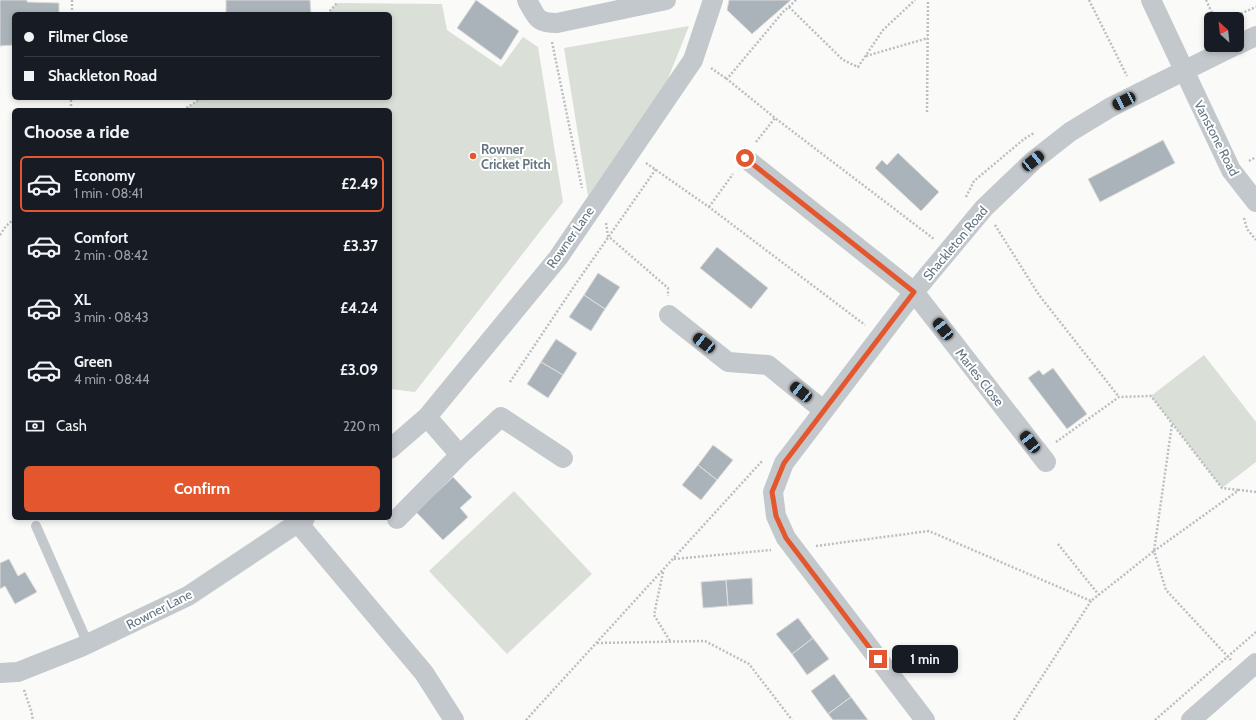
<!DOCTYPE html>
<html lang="en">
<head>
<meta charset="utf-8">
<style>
  body { margin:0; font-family:Cabin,sans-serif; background:#242831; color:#f1f3f6; height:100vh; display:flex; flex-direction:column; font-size:15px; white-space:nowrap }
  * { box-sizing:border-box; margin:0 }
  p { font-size:13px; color:#9ea1a6 }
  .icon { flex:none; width:22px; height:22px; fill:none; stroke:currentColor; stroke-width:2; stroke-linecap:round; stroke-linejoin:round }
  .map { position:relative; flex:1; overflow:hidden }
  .drawer { position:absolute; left:12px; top:108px; width:380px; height:412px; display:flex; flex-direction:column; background:#171b24; border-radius:6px; box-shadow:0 2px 6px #0003 }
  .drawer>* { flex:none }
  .top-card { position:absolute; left:12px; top:12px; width:380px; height:88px; border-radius:6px; box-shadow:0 2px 6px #0003; display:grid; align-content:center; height:88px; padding:0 12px; background:#171b24 }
  .needle { width:26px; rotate:333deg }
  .tools { position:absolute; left:1204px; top:12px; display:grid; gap:8px }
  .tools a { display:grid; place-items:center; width:40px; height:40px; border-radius:6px; background:#171b24; box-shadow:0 2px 6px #0003; font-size:20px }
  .end { position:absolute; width:18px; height:18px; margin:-9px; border:5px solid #e4572e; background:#fff; box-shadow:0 0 0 2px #fff }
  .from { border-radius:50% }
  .bubble { position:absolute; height:28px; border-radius:6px; background:#171b24; box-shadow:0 2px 6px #0003; font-size:13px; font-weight:800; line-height:28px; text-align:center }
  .car { position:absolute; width:12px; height:24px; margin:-12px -6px; border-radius:5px; box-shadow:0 0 3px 1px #0007; background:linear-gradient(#222 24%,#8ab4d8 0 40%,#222 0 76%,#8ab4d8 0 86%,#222 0) }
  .top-card b { display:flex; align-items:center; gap:14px; height:38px; font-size:15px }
  .top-card b+b { border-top:1px solid #363941 }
  .top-card i { width:10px; height:10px; background:#f1f3f6 }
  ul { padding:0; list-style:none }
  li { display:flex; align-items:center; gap:12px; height:56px; margin:0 8px 6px; padding:0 4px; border:2px solid transparent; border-radius:6px }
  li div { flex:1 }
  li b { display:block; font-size:15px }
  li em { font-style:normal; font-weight:800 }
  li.active { border-color:#e4572e }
  li>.icon { width:36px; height:36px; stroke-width:1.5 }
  h2 { padding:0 12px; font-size:18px; line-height:48px }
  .pay { display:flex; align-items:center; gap:10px; height:44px; padding:0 12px; font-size:15px }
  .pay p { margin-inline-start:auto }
  .action { display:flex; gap:8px; margin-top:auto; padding:8px 12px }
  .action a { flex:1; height:46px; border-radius:6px; background:#e4572e; color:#fff; font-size:16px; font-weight:800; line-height:46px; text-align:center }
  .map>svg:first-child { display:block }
</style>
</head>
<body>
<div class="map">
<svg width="1256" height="720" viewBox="0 0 1256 720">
  <rect width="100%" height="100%" fill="#fafaf8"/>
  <path fill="#dadfd7" d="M337 3 442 4 447 30 501 67 523 37 538 47 563 202 415 392 390 389V110H183L202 98H390V14H327Z
    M689 26 667 81 588 196 564 48Z
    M1204 355 1256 422V462L1222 488 1151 396Z
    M514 491 592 574 507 654 429 571Z"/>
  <path fill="#aab3b9" stroke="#dcdcda" d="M0 0H27V2L59 3V14H14V45L0 46Z
    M226 0H310L311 14H226Z
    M476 0 519 31 501 60 457 28Z
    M729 0H791L752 34 727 10Z
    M1163 140 1175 163 1100 202 1088 179Z
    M898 153 939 192 921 211 875 168 882 160 887 165Z
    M717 247 768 288 751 309 700 268Z
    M598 273 620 287 605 309 584 295Z
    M584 295 605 309 591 331 569 317Z
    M556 339 577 353 563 375 541 362Z
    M541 362 563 375 548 398 527 384Z
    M1053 368 1087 414 1067 429 1028 378 1039 370 1043 375Z
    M713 445 733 460 717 480 698 465Z
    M698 465 717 480 701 500 682 485Z
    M453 477 472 497 460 508 468 517 443 540 416 512Z
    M9 559 18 576 25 572 37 592 15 604 5 586 0 589V563Z
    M752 578 753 604 728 606 726 580Z
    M726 580 728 606 703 608 701 582Z
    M798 618 813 638 792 654 776 634Z
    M813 638 829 659 807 675 792 654Z
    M834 674 851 697 828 714 811 691Z
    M851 697 868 720H833L828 714Z"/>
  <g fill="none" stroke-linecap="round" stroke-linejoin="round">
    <path stroke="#bbbfc2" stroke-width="2.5" stroke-dasharray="2 2" stroke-linecap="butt" d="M796 0 783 12 727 79 775 118 934 239
      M1089 0 1127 76
      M1206 0 1215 19
      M789 7 843 60 858 67 883 30 915 0
      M72 14V0
      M327 14 337 3
      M1235 19 1242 13 1256 7
      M552 42 582 188
      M866 56 928 38
      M711 68 727 79
      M71 110V98
      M183 110 202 98
      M927 112 928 0
      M756 142 775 118
      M1249 161 1256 157
      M646 163 709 207 865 325
      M966 197 974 181 1024 139 1034 133
      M709 207 733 174
      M1244 218 1247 229 1256 240
      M606 223 608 236 668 288V296
      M995 225 1039 295 1119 397
      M0 235 6 226 14 219
      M510 382 577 282 656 169
      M1056 442 1119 397 1151 396 1222 488 1239 490
      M1058 544 1099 595
      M816 546 929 531 1091 601 1154 551 1172 424
      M674 559 771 550
      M663 572 654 615 670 641
      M597 643 705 641 749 664 792 720
      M1231 660 1166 590 1154 551 1239 490 1256 492
      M24 690 31 710 33 720
      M526 720 763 460
      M1014 720 1091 601
      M1155 720 1256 632"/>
    <path stroke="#c3c8cc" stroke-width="10" d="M36 526 88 644"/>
    <path stroke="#c3c8cc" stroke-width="20" d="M527 0 528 2C537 18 537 23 557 23L666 0
      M1151 0 1231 170 1256 202
      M1237 45 1256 36
      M745 158 914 292 1046 462
      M669 315 728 362 768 365 823 410
      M427 417 460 455
      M390 449 427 417 558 258 693 60 713 0
      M397 519 460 455 501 417 563 458
      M298 523 424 673 454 720
      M0 673 18 672 81 647 188 596 305 518
      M925 720 786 538 776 516 773 492 784 463 914 292 984 208 1033 161 1070 132 1111 107 1236 45
      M1191 720 1256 663"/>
  </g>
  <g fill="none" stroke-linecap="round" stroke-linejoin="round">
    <path stroke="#e4572e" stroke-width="5" d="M745 158 914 292 784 463 772 492 776 516 786 538 878 659"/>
  </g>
  <circle fill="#e4572e" stroke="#fff" stroke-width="1.5" cx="473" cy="156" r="4"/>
  <g text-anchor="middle" stroke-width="4" stroke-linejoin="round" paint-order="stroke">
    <g font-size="13" fill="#657683" stroke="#fff">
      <text transform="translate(1217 138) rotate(63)" y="5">Vanstone Road</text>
      <text transform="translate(570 237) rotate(-55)" y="5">Rowner Lane</text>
      <text transform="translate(955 243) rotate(-50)" y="5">Shackleton Road</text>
      <text transform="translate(980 377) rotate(52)" y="5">Marles Close</text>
      <text transform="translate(159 609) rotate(-27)" y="5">Rowner Lane</text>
    </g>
    <g font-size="13" font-weight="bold" fill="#657683" stroke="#fff" text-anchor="start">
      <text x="481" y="154">Rowner<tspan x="481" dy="15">Cricket Pitch</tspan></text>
    </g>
  </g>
</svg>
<div class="tools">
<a><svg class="needle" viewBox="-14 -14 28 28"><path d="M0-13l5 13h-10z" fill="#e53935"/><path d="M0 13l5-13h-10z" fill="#9ea1a6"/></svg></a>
</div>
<i class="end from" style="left:745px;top:158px"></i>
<i class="end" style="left:878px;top:659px"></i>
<div class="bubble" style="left:892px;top:645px;width:66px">1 min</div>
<i class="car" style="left:1124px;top:101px;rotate:243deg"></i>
<i class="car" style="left:1033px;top:161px;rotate:51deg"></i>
<i class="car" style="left:943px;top:329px;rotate:322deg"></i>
<i class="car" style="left:704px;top:343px;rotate:308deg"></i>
<i class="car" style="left:801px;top:392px;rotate:309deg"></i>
<i class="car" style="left:1030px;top:442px;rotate:322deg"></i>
<div class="top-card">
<b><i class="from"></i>Filmer Close</b>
<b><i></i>Shackleton Road</b>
</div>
<section class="drawer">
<h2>Choose a ride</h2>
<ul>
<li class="active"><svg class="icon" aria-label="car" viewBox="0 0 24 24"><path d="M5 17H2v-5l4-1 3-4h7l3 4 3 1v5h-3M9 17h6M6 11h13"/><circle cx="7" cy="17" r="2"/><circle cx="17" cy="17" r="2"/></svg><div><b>Economy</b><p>1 min · 08:41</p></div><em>£2.49</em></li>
<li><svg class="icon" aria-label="car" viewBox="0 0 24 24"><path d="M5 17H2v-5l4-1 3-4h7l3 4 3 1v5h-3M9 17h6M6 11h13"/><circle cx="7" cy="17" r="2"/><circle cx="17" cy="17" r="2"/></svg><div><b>Comfort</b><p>2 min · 08:42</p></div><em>£3.37</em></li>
<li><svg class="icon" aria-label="car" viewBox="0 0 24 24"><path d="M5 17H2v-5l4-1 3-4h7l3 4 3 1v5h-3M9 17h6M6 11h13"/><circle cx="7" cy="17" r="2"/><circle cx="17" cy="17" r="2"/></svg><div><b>XL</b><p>3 min · 08:43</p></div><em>£4.24</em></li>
<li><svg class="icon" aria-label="car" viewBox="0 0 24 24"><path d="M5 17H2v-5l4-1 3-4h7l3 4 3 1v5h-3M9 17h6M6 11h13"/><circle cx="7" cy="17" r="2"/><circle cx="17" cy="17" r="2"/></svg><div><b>Green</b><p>4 min · 08:44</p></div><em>£3.09</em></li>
</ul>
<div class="pay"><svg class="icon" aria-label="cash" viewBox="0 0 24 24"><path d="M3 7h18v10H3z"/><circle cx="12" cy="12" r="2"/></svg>Cash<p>220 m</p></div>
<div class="action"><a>Confirm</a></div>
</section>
</div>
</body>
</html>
